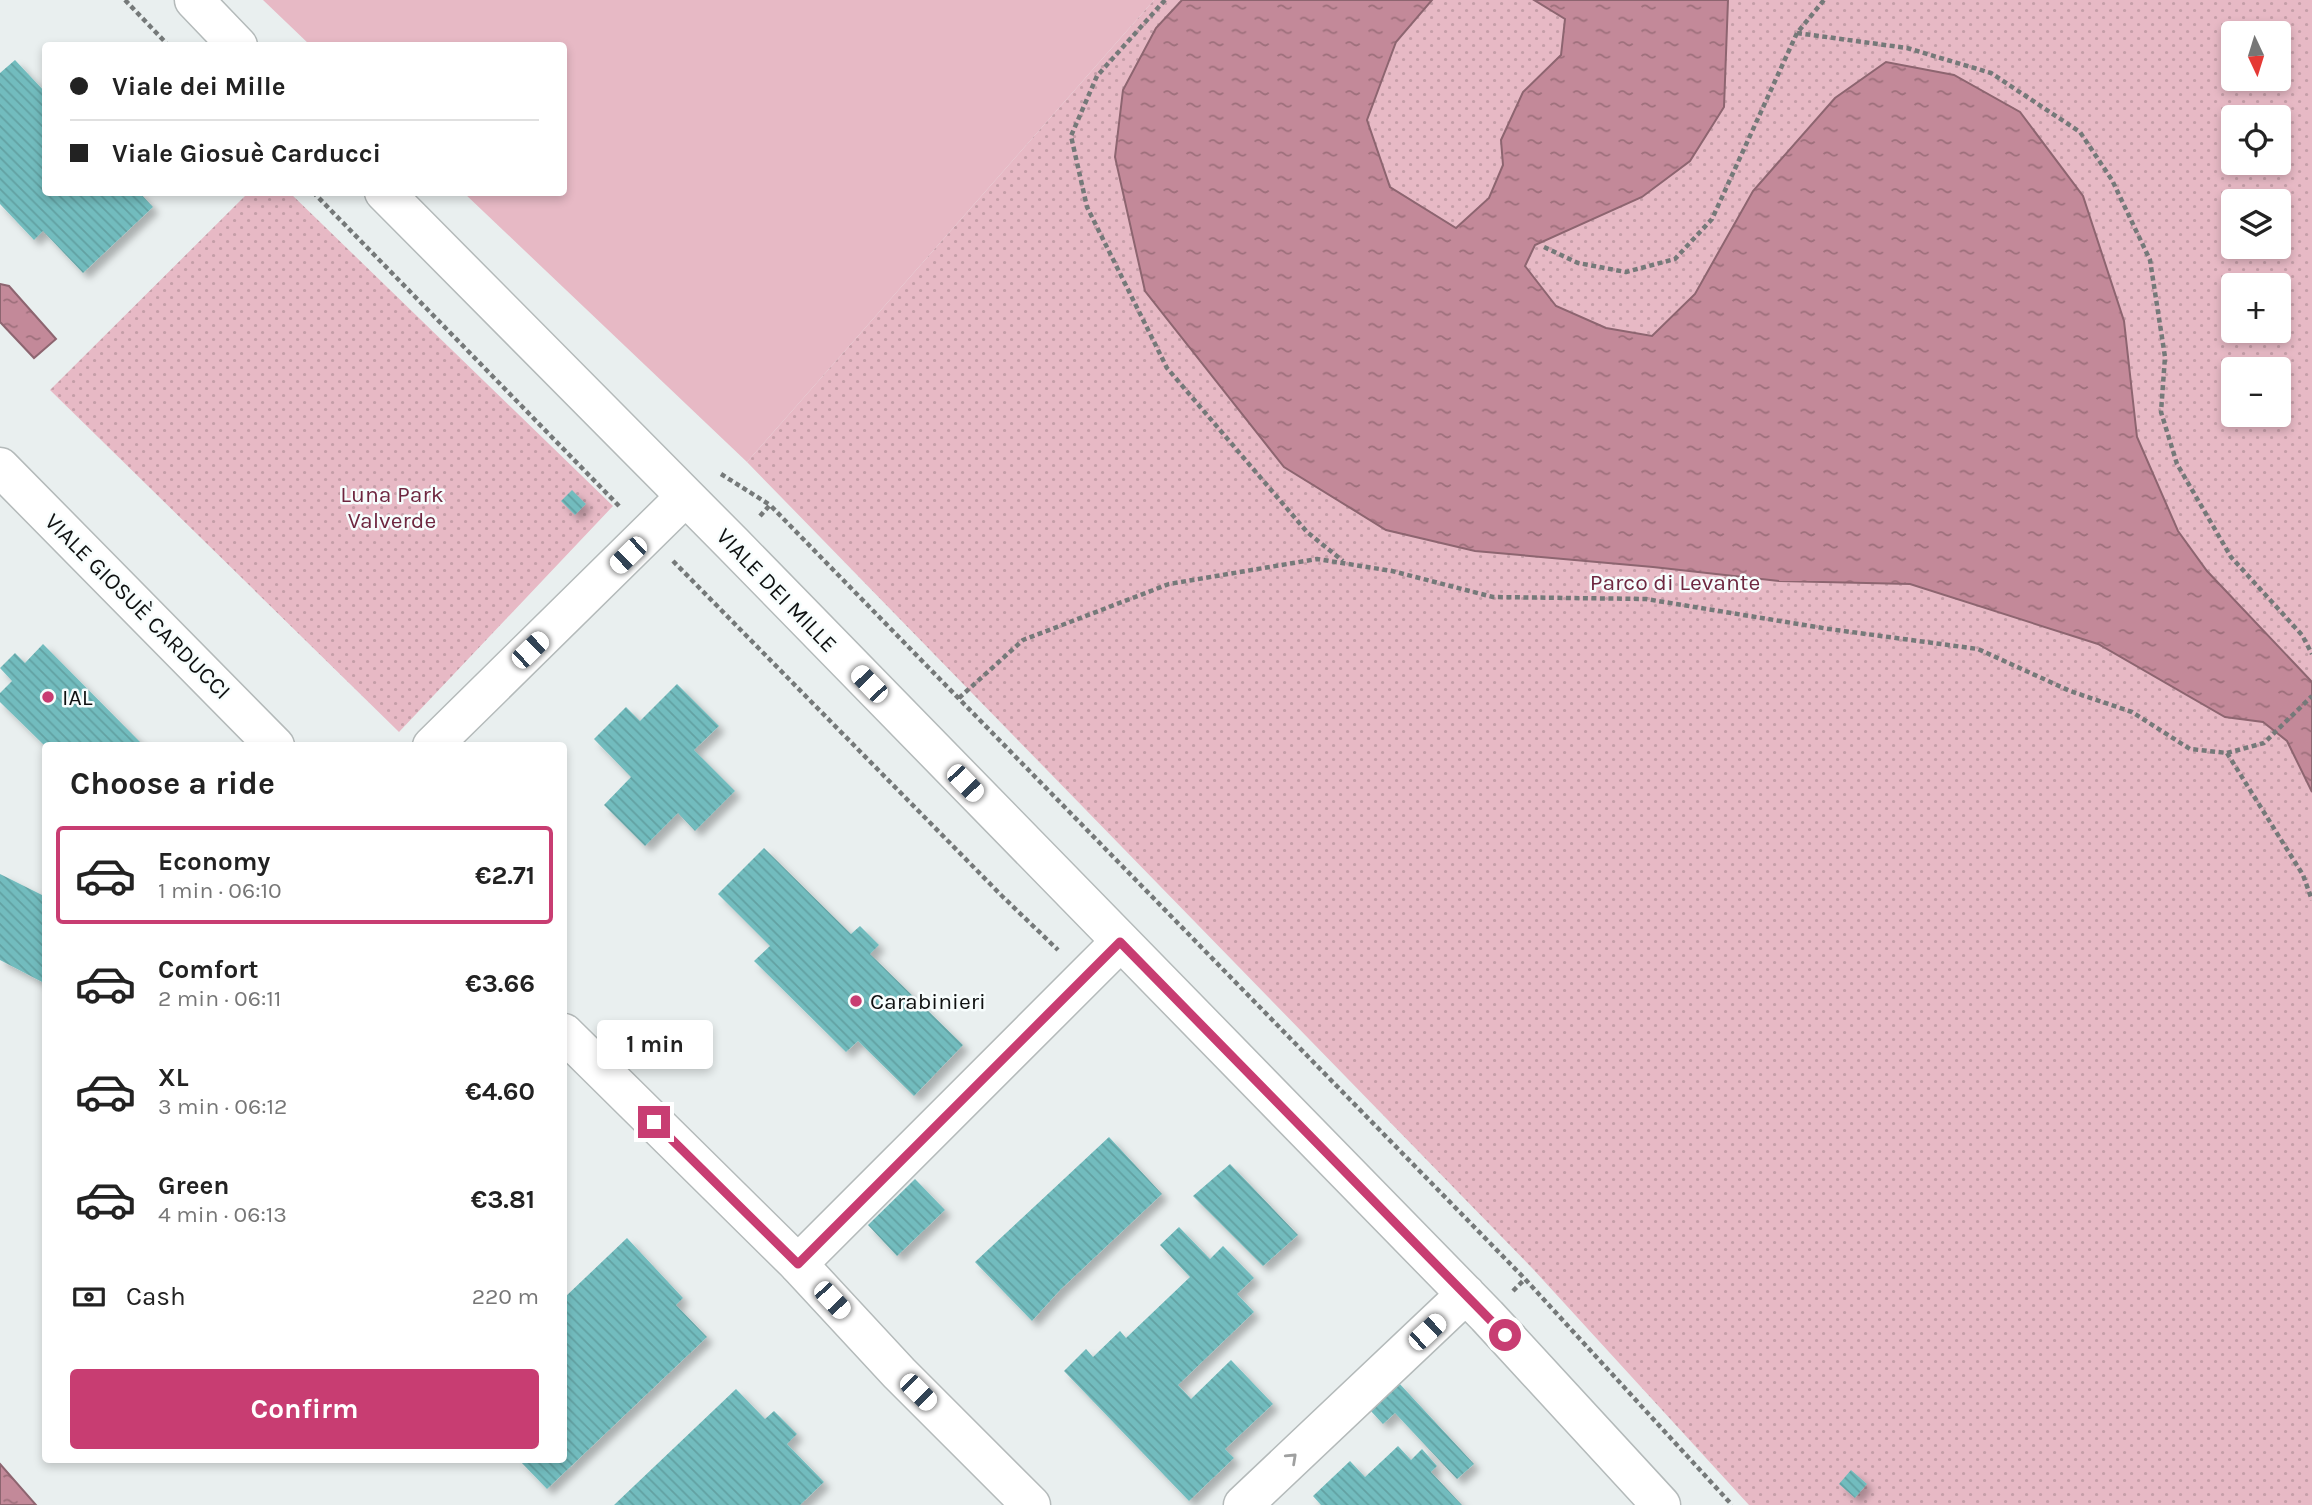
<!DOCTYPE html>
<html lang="en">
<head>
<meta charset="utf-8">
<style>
  body { margin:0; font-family:Karla,sans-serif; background:#f6f6f6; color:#222; height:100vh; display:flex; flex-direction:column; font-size:26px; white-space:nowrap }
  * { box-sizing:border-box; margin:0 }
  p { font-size:23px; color:#767676 }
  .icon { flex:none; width:38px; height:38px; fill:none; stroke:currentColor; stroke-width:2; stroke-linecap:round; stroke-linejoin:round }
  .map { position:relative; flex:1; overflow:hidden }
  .details { position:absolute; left:42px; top:742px; width:525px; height:721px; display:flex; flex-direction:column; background:#fff; border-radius:7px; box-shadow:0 4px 10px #0003 }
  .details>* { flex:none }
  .guide { position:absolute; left:42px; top:42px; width:525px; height:154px; border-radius:7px; box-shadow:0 4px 10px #0003; display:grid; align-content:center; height:154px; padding:0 28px; background:#fff }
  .needle { width:46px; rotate:176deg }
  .controls { position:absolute; left:2221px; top:21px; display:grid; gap:14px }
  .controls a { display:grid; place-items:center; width:70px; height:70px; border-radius:7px; background:#fff; box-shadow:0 4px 10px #0003; font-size:35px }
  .end { position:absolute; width:32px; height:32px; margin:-16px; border:9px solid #c83d72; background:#fff; box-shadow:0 0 0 4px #fff }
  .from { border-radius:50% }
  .bubble { position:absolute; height:49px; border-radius:7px; background:#fff; box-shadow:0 4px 10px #0003; font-size:23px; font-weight:700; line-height:49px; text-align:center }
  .car { position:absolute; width:21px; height:42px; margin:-21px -10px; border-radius:9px; box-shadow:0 0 5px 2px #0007; background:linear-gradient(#fff 24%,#345 0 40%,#fff 0 76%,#345 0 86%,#fff 0) }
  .guide b { display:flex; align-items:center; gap:24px; height:66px; font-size:26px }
  .guide b+b { border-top:2px solid #e0e0e0 }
  .guide i { width:18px; height:18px; background:#222 }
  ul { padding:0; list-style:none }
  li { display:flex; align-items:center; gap:21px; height:98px; margin:0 14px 10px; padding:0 14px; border:4px solid transparent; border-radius:7px }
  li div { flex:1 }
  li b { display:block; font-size:26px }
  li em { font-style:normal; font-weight:700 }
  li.on { border-color:#c83d72 }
  li>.icon { width:63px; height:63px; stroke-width:1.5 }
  h2 { padding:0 28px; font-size:32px; line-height:84px }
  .pay { display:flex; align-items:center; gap:18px; height:77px; padding:0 28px; font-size:26px }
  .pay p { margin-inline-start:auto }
  .action { display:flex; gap:14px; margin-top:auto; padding:14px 28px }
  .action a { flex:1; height:80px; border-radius:7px; background:#c83d72; color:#fff; font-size:28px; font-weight:700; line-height:80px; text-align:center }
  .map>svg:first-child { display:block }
</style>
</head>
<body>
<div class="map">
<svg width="2312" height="1505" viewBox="0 0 2312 1505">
  <defs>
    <pattern id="park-dots" width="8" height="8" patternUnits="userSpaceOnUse" patternTransform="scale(1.75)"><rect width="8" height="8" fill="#e7b9c5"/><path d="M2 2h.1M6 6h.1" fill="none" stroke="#c59ea8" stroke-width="1.8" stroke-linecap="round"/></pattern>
    <pattern id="water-ripples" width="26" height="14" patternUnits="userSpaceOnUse" patternTransform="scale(1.75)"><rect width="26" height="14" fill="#c38999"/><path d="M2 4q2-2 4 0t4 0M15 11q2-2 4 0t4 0" fill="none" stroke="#9d6f7b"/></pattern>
    <pattern id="building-back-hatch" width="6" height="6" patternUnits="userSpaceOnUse" patternTransform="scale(1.75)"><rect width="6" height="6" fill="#72bcbe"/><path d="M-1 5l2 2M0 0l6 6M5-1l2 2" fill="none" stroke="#62a1a2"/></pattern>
    <filter id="shadow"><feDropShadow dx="6" dy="6" stdDeviation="3.5" flood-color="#0004"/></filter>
  </defs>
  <rect width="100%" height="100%" fill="#e9efef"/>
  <path fill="#e7b9c5" d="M263 0H1154L747 462 464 193 564 192V46L310 45Z"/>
  <path fill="url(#park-dots)" fill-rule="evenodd" d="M1154 0H2312V1505H1749L1533 1269 747 462ZM2233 33H2278V79H2233ZM2233 117H2278V163H2233ZM2233 201H2278V247H2233ZM2233 285H2278V331H2233ZM2233 369H2278V415H2233Z
    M248 193H290L613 506 399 732 50 390Z"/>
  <path fill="url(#water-ripples)" stroke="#8d6570" stroke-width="2" d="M1182 0H1432L1396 42 1367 120 1390 187 1456 228 1489 198 1503 165 1501 140 1523 92 1561 55 1565 19 1534 0H1728L1724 107 1690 161 1642 197 1535 245 1525 266 1556 306 1606 328 1652 336 1695 294 1753 191 1835 98 1886 62 1954 75 2020 112 2083 196 2124 321 2137 437 2178 531 2207 571 2312 682V792L2287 741 2263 722 2225 717 2098 644 1910 584 1779 581 1653 567 1475 551 1386 530 1284 467 1145 291 1115 157 1123 90 1156 28Z
    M0 284 9 286 56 339 34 358 0 322Z
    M0 1464 36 1505H0Z"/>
  <path fill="url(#building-back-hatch)" filter="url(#shadow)" d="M15 60 46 93V192H139L153 207 83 273 43 231 34 240 0 204V73Z
    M572 490 586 504 575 515 561 501Z
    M43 644 144 746H46V747L0 702V693L12 681 0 668 15 653 25 663Z
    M677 684 719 726 694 750 735 791 695 831 678 813 645 846 604 805 631 777 594 739 626 707 640 721Z
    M764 848 851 934 860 926 879 945 870 954 963 1045 914 1096 858 1041 846 1052 754 961 770 946 718 894Z
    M0 874 46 897V984L0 960Z
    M1109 1137 1162 1194 1060 1290 1032 1321 975 1262Z
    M1230 1164 1298 1235 1263 1266 1193 1196Z
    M915 1179 945 1210 897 1256 868 1225Z
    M1179 1227 1210 1259 1223 1246 1254 1278 1237 1294 1254 1312 1178 1385 1191 1399 1231 1360 1273 1404 1225 1449 1234 1458 1189 1501 1064 1371 1086 1349 1093 1357 1120 1331 1126 1338 1190 1277 1160 1245Z
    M627 1238 683 1298 676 1305 707 1337 547 1489 519 1460H564V1298Z
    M1398 1382 1474 1464 1457 1479 1395 1413 1383 1424 1369 1409Z
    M736 1389 765 1419 774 1411 797 1434 787 1444 824 1482 800 1505H614Z
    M1398 1446 1411 1460 1422 1449 1437 1466 1431 1472 1462 1505H1321L1313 1496 1350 1461 1365 1477Z
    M1851 1470 1867 1484 1855 1498 1839 1484Z"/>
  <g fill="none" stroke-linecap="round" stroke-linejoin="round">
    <defs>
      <path id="minor" d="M194 0 238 46
        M384 192 733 544 1487 1316 1661 1505
        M432 746 685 497
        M798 1264 1120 942
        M1243 1505 1466 1294"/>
      <path id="tertiary" d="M0 467 275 746
        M564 1033 798 1264 899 1373 1031 1505"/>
    </defs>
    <use href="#minor" stroke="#b4baba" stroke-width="41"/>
    <use href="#tertiary" stroke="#b4baba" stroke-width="41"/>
    <path stroke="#757979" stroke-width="4.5" stroke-dasharray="5 3.5" stroke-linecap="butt" d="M125 0 169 46
      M1165 0 1097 76 1071 136 1087 207 1167 368 1307 532 1343 561
      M1797 33 1907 48 1991 73 2080 132 2112 180 2150 260 2165 357 2161 412 2177 464 2231 557 2302 635 2312 654
      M313 192 620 507
      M1544 247 1578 263 1626 272 1675 259 1712 219 1797 33 1824 0
      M721 474 770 505
      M760 516 770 505 1525 1279 1732 1505
      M673 561 1002 896 1058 950
      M959 698 1023 640 1169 584 1317 559 1392 571 1493 597 1646 599 1829 629 1978 649 2070 691 2132 712 2190 749 2227 753 2264 743 2312 696
      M2227 753 2303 875 2312 900
      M1513 1291 1525 1279"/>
    <use href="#minor" stroke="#fff" stroke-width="38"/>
    <use href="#tertiary" stroke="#fff" stroke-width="38"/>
  </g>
  <defs><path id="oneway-chevron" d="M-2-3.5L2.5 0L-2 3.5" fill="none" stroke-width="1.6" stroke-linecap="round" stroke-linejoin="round" transform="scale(1.75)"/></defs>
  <use stroke="#9fa0a0" href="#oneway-chevron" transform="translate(1292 1458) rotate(-43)"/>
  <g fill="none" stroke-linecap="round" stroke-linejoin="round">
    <path stroke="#c83d72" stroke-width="9" d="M654 1122 798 1264 1120 942 1505 1335"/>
  </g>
  <g fill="#c83d72" stroke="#f7fdfd" stroke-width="2.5">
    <circle cx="48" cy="697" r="7"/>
    <circle cx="856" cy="1001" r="7"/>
  </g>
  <g text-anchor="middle" stroke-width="5" stroke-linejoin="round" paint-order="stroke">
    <g font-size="23" fill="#6e2740" stroke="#f7fdfd">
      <text x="392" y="502">Luna Park<tspan x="392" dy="26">Valverde</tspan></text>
      <text x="1675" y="590">Parco di Levante</text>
    </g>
    <g font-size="23" fill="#0f1111" stroke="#f7fdfd">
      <text transform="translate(777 590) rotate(46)" y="8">VIALE DEI MILLE</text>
      <text transform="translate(138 606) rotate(45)" y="8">VIALE GIOSUÈ CARDUCCI</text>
    </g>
    <g font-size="23" fill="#0f1111" stroke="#f7fdfd" text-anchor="start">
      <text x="62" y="705">IAL</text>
      <text x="870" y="1009">Carabinieri</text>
    </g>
  </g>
</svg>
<div class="controls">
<a><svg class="needle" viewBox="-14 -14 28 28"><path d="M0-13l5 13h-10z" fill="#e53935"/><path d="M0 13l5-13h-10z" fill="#767676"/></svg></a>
<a><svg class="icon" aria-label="locate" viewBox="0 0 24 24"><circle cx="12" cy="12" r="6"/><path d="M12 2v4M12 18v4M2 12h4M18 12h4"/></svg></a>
<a><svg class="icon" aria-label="layers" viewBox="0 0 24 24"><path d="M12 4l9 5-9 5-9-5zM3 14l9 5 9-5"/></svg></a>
<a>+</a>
<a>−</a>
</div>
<i class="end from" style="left:1505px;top:1335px"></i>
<i class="end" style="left:654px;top:1122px"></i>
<div class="bubble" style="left:597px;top:1020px;width:116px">1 min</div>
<i class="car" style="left:628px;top:555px;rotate:226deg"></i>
<i class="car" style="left:530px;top:650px;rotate:46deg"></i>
<i class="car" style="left:869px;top:684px;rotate:316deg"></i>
<i class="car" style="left:965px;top:783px;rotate:136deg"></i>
<i class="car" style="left:832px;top:1300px;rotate:137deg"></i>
<i class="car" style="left:1427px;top:1332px;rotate:47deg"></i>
<i class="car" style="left:918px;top:1392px;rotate:135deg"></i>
<div class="guide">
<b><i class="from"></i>Viale dei Mille</b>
<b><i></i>Viale Giosuè Carducci</b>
</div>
<section class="details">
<h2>Choose a ride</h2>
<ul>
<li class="on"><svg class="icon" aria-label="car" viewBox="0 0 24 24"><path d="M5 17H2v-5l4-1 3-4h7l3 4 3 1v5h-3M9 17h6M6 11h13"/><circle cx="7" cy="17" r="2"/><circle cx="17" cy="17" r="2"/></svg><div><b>Economy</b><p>1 min · 06:10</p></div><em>€2.71</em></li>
<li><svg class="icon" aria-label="car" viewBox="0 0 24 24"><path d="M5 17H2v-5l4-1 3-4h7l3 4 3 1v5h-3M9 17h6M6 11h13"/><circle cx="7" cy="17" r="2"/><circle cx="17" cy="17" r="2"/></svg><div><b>Comfort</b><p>2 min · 06:11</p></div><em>€3.66</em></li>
<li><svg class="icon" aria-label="car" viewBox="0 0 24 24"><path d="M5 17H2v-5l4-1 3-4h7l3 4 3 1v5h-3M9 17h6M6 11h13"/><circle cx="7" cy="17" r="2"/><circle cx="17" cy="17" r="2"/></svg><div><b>XL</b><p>3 min · 06:12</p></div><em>€4.60</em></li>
<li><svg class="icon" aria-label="car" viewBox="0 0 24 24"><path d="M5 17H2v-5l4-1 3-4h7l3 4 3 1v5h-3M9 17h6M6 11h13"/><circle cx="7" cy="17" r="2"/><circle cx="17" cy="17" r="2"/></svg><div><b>Green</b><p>4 min · 06:13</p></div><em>€3.81</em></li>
</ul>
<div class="pay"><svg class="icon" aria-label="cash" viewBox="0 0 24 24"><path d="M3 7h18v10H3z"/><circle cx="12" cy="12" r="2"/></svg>Cash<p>220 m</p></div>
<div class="action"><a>Confirm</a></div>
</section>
</div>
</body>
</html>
